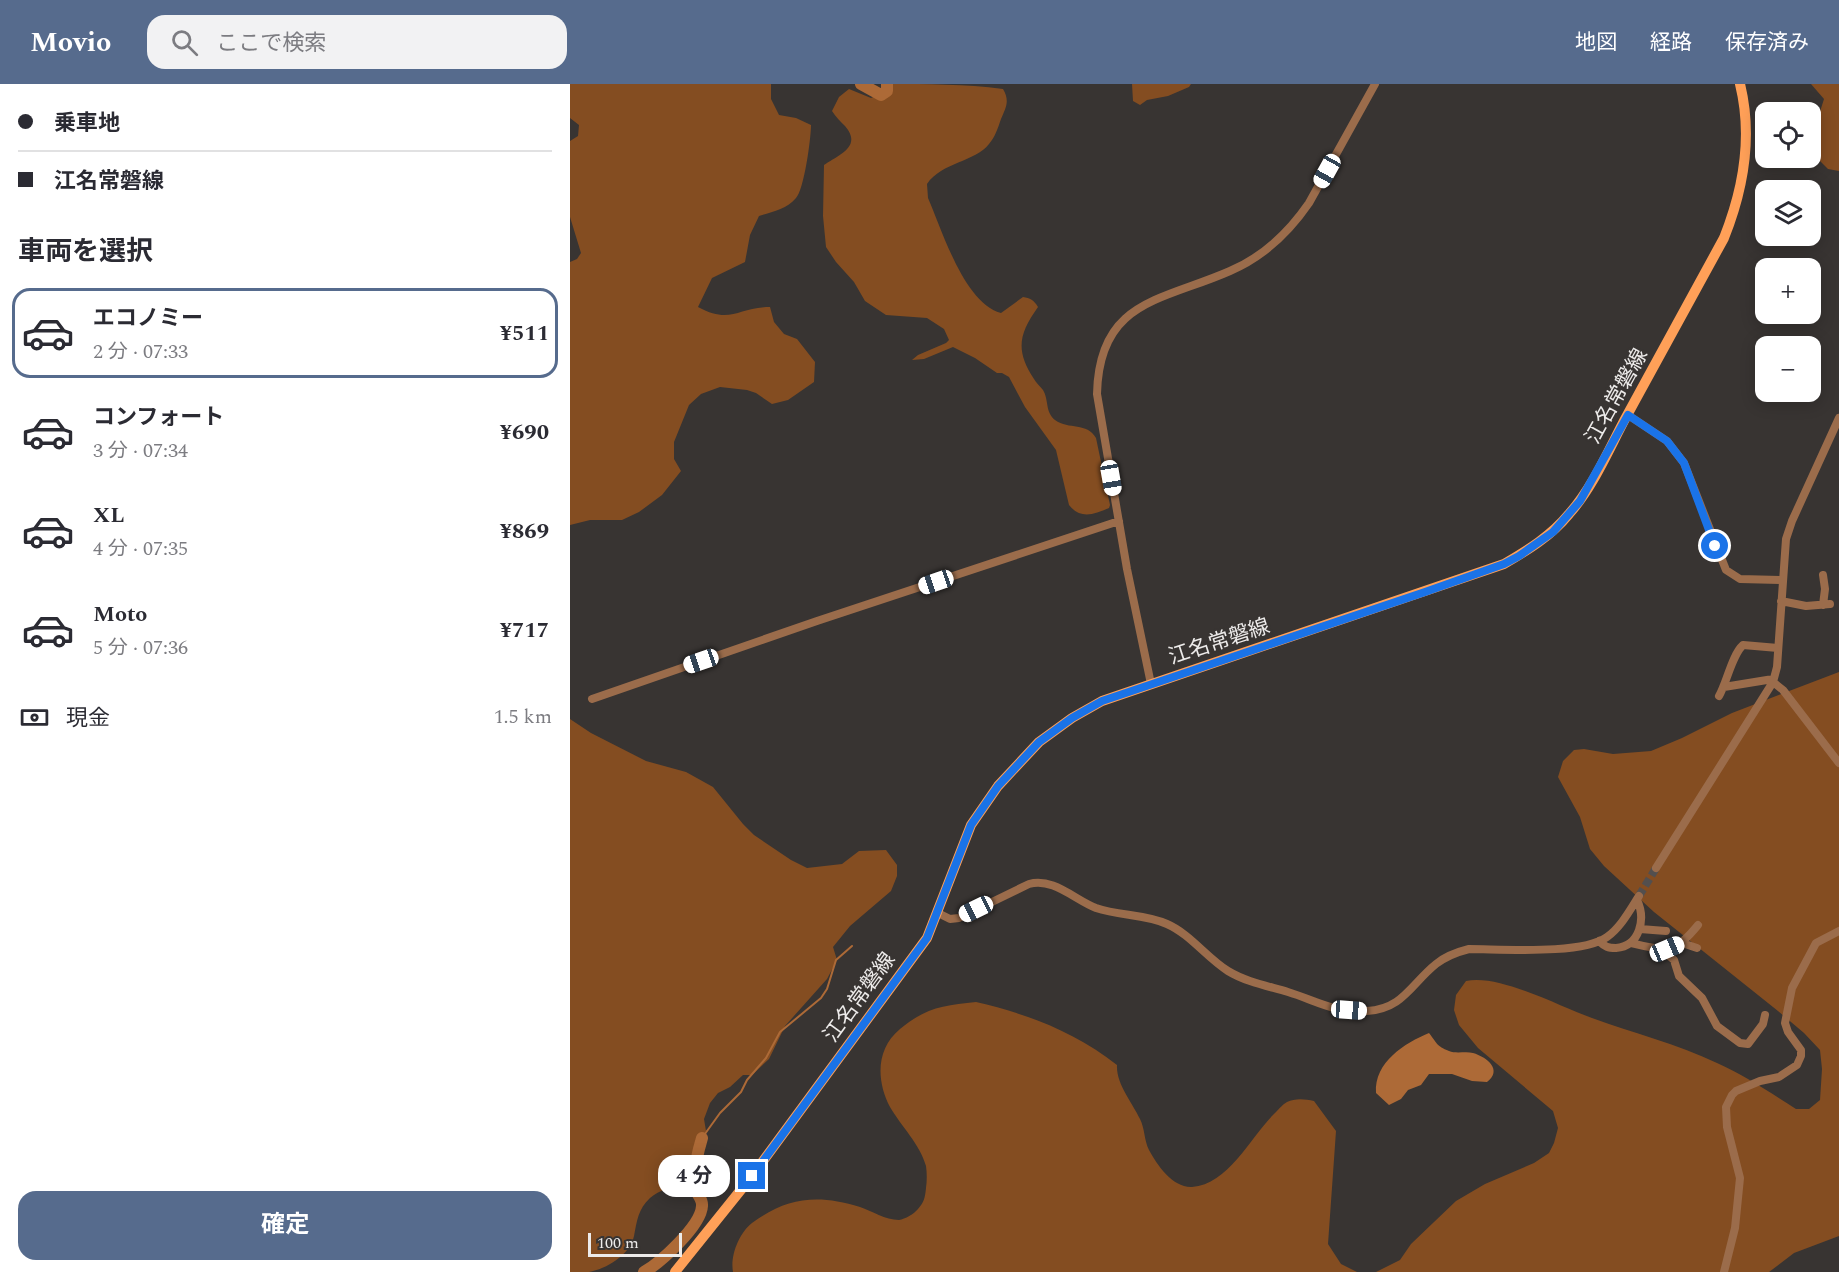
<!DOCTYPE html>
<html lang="ja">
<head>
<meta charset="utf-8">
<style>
  body { margin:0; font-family:Spectral,"Noto Sans JP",serif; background:#f2f2f3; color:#2b2b33; height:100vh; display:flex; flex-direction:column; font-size:22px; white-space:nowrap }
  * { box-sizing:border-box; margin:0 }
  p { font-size:20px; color:#7c7c81 }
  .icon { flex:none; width:33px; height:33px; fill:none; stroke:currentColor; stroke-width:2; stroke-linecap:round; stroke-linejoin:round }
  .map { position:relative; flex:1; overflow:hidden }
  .sheet { display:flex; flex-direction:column; background:#fff; width:570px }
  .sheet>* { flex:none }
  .banner { display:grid; align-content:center; height:132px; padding:0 18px; background:#fff }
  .tools { position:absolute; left:1185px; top:18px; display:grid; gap:12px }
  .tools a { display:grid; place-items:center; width:66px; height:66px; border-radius:12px; background:#fff; box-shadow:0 3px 15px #0003; font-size:30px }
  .scale { position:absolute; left:18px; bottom:15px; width:94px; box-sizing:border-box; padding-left:6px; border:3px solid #edebea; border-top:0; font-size:16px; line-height:21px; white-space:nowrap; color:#edebea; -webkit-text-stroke:4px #383432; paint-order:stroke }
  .end { position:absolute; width:27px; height:27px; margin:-14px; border:8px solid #1a73e8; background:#fff; box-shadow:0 0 0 3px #fff }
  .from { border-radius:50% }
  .bubble { position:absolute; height:42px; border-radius:18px; background:#fff; box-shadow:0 3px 15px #0003; font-size:20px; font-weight:700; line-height:42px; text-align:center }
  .car { position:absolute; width:18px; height:36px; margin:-18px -9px; border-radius:8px; box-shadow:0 0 4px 2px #0007; background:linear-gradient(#fff 24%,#345 0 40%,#fff 0 76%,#345 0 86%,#fff 0) }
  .banner b { display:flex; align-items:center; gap:21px; height:57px; font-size:22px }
  .banner b+b { border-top:2px solid #e1e1e2 }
  .banner i { width:15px; height:15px; background:#2b2b33 }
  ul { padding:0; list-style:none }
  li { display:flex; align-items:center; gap:18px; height:90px; margin:0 12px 9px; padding:0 6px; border:3px solid transparent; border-radius:18px }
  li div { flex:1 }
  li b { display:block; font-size:22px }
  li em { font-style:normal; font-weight:700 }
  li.current { border-color:#566b8d }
  li>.icon { width:54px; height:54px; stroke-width:1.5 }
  h2 { padding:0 18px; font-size:27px; line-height:72px }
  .pay { display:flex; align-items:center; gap:15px; height:66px; padding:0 18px; font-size:22px }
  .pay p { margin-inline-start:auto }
  .cta { display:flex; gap:12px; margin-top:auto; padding:12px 18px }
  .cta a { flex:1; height:69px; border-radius:18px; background:#566b8d; color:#fff; font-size:24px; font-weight:700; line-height:69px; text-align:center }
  header { display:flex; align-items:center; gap:36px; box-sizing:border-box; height:84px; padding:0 30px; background:#566b8d; color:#fff }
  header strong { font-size:28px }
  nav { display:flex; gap:33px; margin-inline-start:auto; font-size:21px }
  .search { width:420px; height:54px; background:#f2f2f3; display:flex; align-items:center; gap:15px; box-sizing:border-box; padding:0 21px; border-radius:18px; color:#7c7c81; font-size:22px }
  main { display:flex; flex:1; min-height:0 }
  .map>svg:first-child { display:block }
</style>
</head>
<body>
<header>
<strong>Movio</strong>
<div class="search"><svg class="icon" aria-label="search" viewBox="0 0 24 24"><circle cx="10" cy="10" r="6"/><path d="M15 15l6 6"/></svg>ここで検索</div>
<nav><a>地図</a><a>経路</a><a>保存済み</a></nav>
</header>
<main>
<section class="sheet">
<div class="banner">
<b><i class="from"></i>乗車地</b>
<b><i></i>江名常磐線</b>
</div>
<h2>車両を選択</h2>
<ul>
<li class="current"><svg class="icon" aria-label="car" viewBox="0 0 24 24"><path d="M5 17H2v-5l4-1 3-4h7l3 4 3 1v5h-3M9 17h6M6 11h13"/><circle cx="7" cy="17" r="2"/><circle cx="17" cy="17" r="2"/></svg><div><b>エコノミー</b><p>2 分 · 07:33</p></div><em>¥511</em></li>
<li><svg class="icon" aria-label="car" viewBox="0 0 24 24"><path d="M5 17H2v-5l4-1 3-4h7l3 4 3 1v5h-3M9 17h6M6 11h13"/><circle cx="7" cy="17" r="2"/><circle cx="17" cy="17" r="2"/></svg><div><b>コンフォート</b><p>3 分 · 07:34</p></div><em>¥690</em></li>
<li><svg class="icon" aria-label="car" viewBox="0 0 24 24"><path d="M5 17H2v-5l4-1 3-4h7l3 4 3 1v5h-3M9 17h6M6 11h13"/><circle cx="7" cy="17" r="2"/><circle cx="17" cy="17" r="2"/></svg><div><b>XL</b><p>4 分 · 07:35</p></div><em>¥869</em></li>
<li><svg class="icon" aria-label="car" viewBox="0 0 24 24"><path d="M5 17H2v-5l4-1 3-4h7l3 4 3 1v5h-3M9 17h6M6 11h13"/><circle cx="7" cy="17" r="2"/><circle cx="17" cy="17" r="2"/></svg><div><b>Moto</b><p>5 分 · 07:36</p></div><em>¥717</em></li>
</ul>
<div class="pay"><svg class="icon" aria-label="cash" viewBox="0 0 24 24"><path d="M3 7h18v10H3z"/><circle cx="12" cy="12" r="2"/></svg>現金<p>1.5 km</p></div>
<div class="cta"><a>確定</a></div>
</section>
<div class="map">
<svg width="1269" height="1188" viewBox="0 0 1269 1188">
  <rect width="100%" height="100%" fill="#383432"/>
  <path fill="#844d21" d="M0 0H201V15L209 31 226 34 241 41C241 55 234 106 226 114 217 125 202 128 189 132L180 151 175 178 142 194 128 223C161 241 168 223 200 223L204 238 214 250 227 255 245 278 244 298 218 316 202 320 186 309 177 306 150 303 131 310 119 321 104 358V375L111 387 92 411 69 428 52 436H20L0 441V178L7 175 11 169 0 133V57L8 52 9 41 0 34Z
    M319 0C357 0 395 0 433 5 440 17 436 23 431 35 428 44 425 53 419 60 405 78 372 78 357 100L358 114C372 146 394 219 431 229L453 213C460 214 464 216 468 223 449 250 445 266 464 295 466 299 470 302 473 306 479 316 475 328 485 336 499 346 517 338 526 354L540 421 539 424C523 431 510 435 499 421L486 366 455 323 439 293 432 289H427L405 274 383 263 354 275 342 276 348 271 376 259 379 256 374 245 357 234 316 231 295 217 284 198 266 178 256 163 253 132 254 81C268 71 293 63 275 42 270 37 266 33 262 27L269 13 279 5 301 14 315 8Z
    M562 0H621L619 3 598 12 577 16 570 21 563 17Z
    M1241 0H1269V87L1258 85 1241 68V56L1254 15Z
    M1269 588V1152L1224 1169 1199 1188H806L830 1176 841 1160 886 1117 915 1100 964 1079 979 1069 984 1059 988 1044 983 1027 908 964 889 941 884 926 886 911 896 897C930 890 988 922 1022 934 1063 949 1107 960 1147 979 1174 991 1201 1009 1226 1025H1239L1250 1016 1252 985 1250 966 1234 949 1208 927 1084 828 1034 782 1020 765 1010 733 988 693 993 677 1004 666 1014 665 1043 670 1081 667 1112 654 1162 629Z
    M0 635 21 649 76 677 116 688 143 703 173 740 184 751 221 776 237 784 272 780 289 767 316 766 327 781V792L321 807 280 842 263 863 267 876 257 895 215 942 199 975 182 991H173L160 1003 148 1009 140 1019 134 1035 136 1047C125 1063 116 1078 114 1098 103 1103 89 1106 80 1114 68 1125 67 1137 64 1152 60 1171 36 1185 19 1188 13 1188 6 1188 0 1188Z
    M406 918C458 930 505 948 547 981 546 1000 562 1018 570 1035 575 1045 574 1056 579 1066 587 1081 603 1104 622 1103 660 1100 682 1050 706 1028 709 1025 713 1020 717 1018 725 1014 735 1015 744 1017L766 1047 758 1160 771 1180 787 1188H163C160 1172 169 1149 182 1139 217 1113 248 1110 290 1123 302 1127 315 1136 329 1136 335 1135 344 1130 348 1125 354 1118 355 1114 356 1104 357 1097 357 1089 356 1082 350 1060 331 1042 320 1023 306 996 306 965 330 945 355 924 374 921 406 918Z"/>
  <path fill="#ad6a37" d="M859 949C867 959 866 962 879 967 886 970 896 967 903 969 917 973 933 986 917 998L902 997 882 990H859L851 1001 838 1006 831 1015 819 1021 806 1009C804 978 835 959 859 949Z"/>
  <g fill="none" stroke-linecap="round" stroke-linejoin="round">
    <path stroke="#ad6a37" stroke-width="2" d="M132 1054 150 1029 171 1008 177 996 196 974 210 948 251 914 257 905 266 876 282 862"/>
    <path stroke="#ad6a37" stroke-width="12" d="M291 0 311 11 317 7V0
      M74 1188C90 1179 131 1142 132 1122 133 1114 125 1109 124 1101 122 1091 129 1064 132 1054"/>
    <path stroke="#534f4e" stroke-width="8" stroke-dasharray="8 4" stroke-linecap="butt" d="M1069 812 1086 784"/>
    <path stroke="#9b6c4b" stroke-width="8" d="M1058 331 1097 357 1114 379 1156 486 1170 495 1213 496
      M1211 517 1236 522 1260 520
      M1253 521 1255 505 1253 491
      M1203 598 1213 606 1269 679
      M581 600 557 485 527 310C529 216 592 217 660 187 693 173 719 148 739 119L805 0
      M1154 603 1203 595
      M1149 612C1157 598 1162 571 1173 561L1208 564
      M22 615 247 537 549 437
      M1086 784 1203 598 1207 583 1216 455 1222 437 1269 334
      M368 829 380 835 389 834 459 800C483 793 505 816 526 824 549 832 575 830 597 840 620 850 637 874 658 887 676 898 698 902 718 908 747 917 764 929 797 927 833 925 841 900 866 880 876 872 887 868 899 865 932 865 1012 871 1037 853 1051 843 1060 826 1069 812
      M1070 845 1096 847
      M1029 857C1035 863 1038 864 1046 864 1070 862 1076 835 1067 816
      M1061 859C1096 867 1104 871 1128 841
      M1112 859 1127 864
      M1092 866 1104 876 1109 892 1132 914 1147 942 1170 959 1178 960 1193 940 1195 931
      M1154 1188 1165 1144 1170 1094 1157 1043 1156 1023 1162 1011 1166 1007 1190 997 1209 993 1227 981 1231 972V966L1218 948 1215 939 1222 904 1246 859 1269 847"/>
    <path stroke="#ffa058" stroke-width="10" d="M105 1188 182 1092 357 854 401 741 428 702 469 658 502 634 532 617 934 480C958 466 981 452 999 430 1023 403 1038 367 1055 335 1088 275 1121 215 1154 154 1174 104 1183 53 1170 0"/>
  </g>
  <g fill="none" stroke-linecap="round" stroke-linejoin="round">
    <path stroke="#1a73e8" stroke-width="8" d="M182 1092 357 854 401 741 428 702 469 658 502 634 532 617 855 508 934 480 949 472 983 448 1010 417 1058 331 1097 357 1114 379 1145 462"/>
  </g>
  <g text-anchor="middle" stroke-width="4.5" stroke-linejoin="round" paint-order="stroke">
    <g font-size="21" fill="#edebea" stroke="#383432">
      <text transform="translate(1046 312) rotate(-61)" y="7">江名常磐線</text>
      <text transform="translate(649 557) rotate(-18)" y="7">江名常磐線</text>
      <text transform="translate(289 913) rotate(-54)" y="7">江名常磐線</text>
    </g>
  </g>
</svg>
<div class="tools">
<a><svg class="icon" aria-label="locate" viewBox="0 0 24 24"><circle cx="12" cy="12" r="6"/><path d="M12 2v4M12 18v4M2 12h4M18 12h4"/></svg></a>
<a><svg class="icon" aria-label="layers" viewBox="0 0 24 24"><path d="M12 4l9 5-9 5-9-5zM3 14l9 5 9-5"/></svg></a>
<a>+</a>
<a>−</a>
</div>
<div class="scale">100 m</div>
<i class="end from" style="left:1145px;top:462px"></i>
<i class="end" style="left:182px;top:1092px"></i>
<div class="bubble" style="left:88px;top:1071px;width:72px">4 分</div>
<i class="car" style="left:757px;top:87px;rotate:209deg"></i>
<i class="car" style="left:541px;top:394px;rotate:170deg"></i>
<i class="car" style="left:366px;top:498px;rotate:251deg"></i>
<i class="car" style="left:131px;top:577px;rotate:251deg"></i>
<i class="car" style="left:406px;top:825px;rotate:244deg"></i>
<i class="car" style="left:1097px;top:865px;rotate:67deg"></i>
<i class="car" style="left:779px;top:926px;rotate:94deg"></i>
</div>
</main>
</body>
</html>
